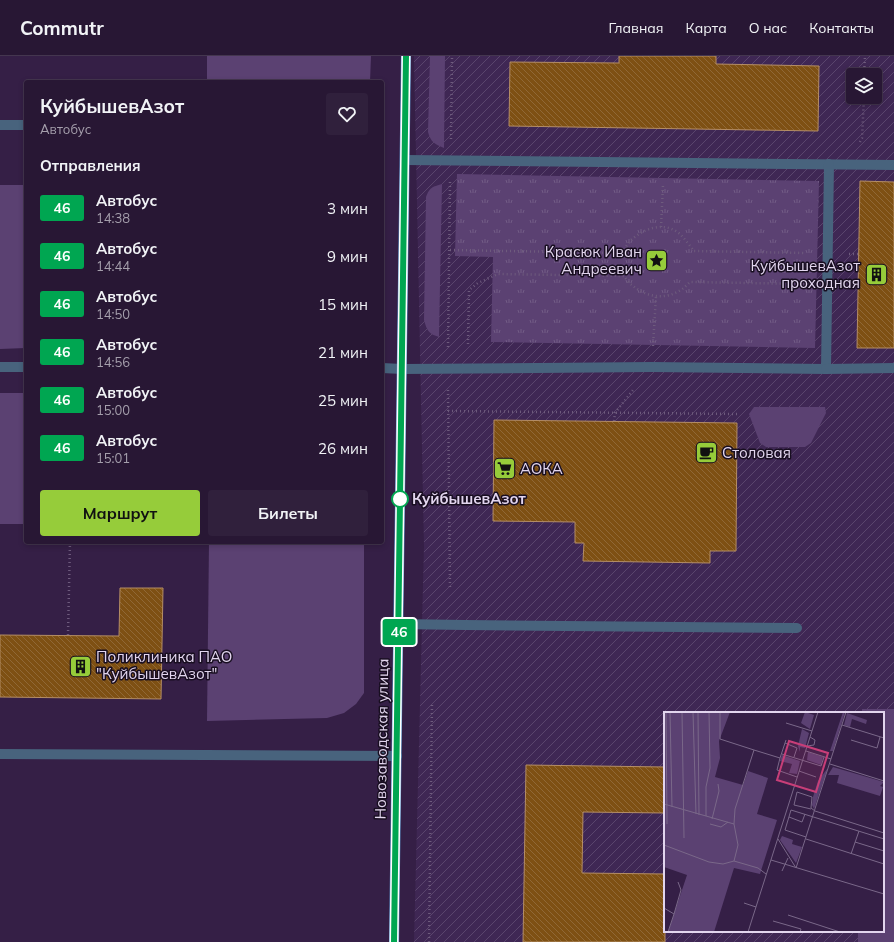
<!DOCTYPE html>
<html lang="ru">
<meta charset="utf-8">
<style>
:root{--surface:#281734;--page:#30203c;--text:#f1f3f6;--muted:#a59fac;--line:#44364f;--accent:#96cc3a}
body{margin:0;font-family:Mulish,sans-serif;background:var(--page);color:var(--text);height:100vh;display:flex;flex-direction:column;font-size:15px;white-space:nowrap}
*{box-sizing:border-box;margin:0}
p{font-size:13px;color:var(--muted)}
.icon{flex:none;width:22px;height:22px;fill:none;stroke:currentColor;stroke-width:2;stroke-linecap:round;stroke-linejoin:round}
.map{position:relative;flex:1;overflow:hidden}
.sheet{position:absolute;left:24px;top:24px;width:360px;height:464px;display:flex;flex-direction:column;background:var(--surface);border-radius:4px;box-shadow:0 2px 6px #0003,0 0 0 1px var(--line)}
.sheet>*{flex:none}
.badge{padding:0 8px;border-radius:3px;font-size:14px;line-height:26px}
.controls{position:absolute;left:846px;top:12px;display:grid;gap:8px}
.controls a{display:grid;place-items:center;width:36px;height:36px;border-radius:4px;background:var(--surface);box-shadow:0 2px 6px #0003,0 0 0 1px var(--line);font-size:20px}
.map>.badge{position:absolute;translate:-50% -50%;box-shadow:0 0 0 2px #fff}
h2{padding:0 16px;font-size:15px;line-height:36px}
.round{display:grid;place-items:center;flex:none;width:42px;height:42px;border-radius:4px;background:var(--page)}
.head{display:flex;align-items:center;justify-content:space-between;height:68px;padding:0 16px}
h1{font-size:19px;font-weight:700;line-height:30px}
.action{display:flex;gap:8px;margin-top:auto;padding:8px 16px}
.action a{flex:1;height:46px;border-radius:4px;background:var(--accent);color:#111;font-size:16px;font-weight:700;line-height:46px;text-align:center}
.action a+a{background:var(--page);color:var(--text)}
ul{padding:0;list-style:none}
li{display:flex;align-items:center;gap:12px;height:48px;padding:0 16px}
li div{flex:1}
li b{display:block;font-size:15px}
li em{font-style:normal}
li .badge{min-width:44px;font-weight:700;text-align:center}
header{display:flex;align-items:center;gap:24px;box-sizing:border-box;height:56px;padding:0 20px;background:var(--surface);border-bottom:1px solid var(--line)}
header strong{font-size:19px}
nav{display:flex;gap:22px;margin-inline-start:auto;font-size:14px}
.map>svg:first-child{display:block}
.industrial{fill:url(#industrial-furrows);fill-rule:evenodd}
.grass{fill:#5b4172}
.park{fill:url(#park-tufts)}
.building{fill:url(#building-back-hatch);stroke:#b58e65}
.lines{fill:none;stroke-linecap:round;stroke-linejoin:round}
.path{stroke:#6e5b7d;stroke-width:2.5;stroke-dasharray:1 3;stroke-linecap:butt}
.service{stroke:#48637d;stroke-width:10}
.minor{stroke:#48637d;stroke-width:10}
.primary{stroke:#609ad0;stroke-width:10}
.line-casing{stroke:#fff;stroke-width:9}
.line{stroke:#00a651;stroke-width:6}
.stop-dot{fill:#fff;stroke:#00a651;stroke-width:2}
.labels{text-anchor:middle;stroke-width:3;stroke-linejoin:round;paint-order:stroke}
.poi-label{font-size:15px;fill:#e2d5ee;stroke:#180e20;text-anchor:start}
.stop-label{font-size:15px;font-weight:bold;fill:#e2d5ee;stroke:#180e20;text-anchor:start}
.street-label{font-size:15px;fill:#e2d5ee;stroke:#180e20}
.inset-road{fill:none;stroke:#7a6889;stroke-width:1}
.view{fill:#c83e78;fill-opacity:0.15;stroke:#c83e78;stroke-width:2}
.inset-edge{fill:none;stroke:#e2d5ee;stroke-width:2}
</style>
<header>
<strong>Commutr</strong>
<nav><a>Главная</a><a>Карта</a><a>О нас</a><a>Контакты</a></nav>
</header>
<div class="map">
<svg width="894" height="886" viewBox="0 0 894 886">
<defs>
<pattern id="industrial-furrows" width="10" height="10" patternUnits="userSpaceOnUse"><rect width="10" height="10" fill="#3f2754"/><path d="M-1 1l2-2M0 10L10 0M9 11l2-2" fill="none" stroke="#5a456d"/></pattern>
<pattern id="park-tufts" width="24" height="20" patternUnits="userSpaceOnUse"><rect width="24" height="20" fill="#5b4172"/><path d="M3 7l-1-3M5 7V3M7 7l1-3M15 17l-1-3M17 17v-4M19 17l1-3" fill="none" stroke="#725c86"/></pattern>
<pattern id="building-back-hatch" width="6" height="6" patternUnits="userSpaceOnUse"><rect width="6" height="6" fill="#7e5013"/><path d="M-1 5l2 2M0 0l6 6M5-1l2 2" fill="none" stroke="#906836"/></pattern>
</defs>
<rect width="100%" height="100%" fill="#351f46"/>
<path class="industrial" d="M414,0H894V886H414L424,490ZM853,19H875V41H853ZM665,657H883V875H665Z"/>
<g class="grass">
<polygon points="207,0 371,0 370,26 207,26"/>
<path d="M430,0H445L444,92C434,88 431,86 428,76Z"/>
<path d="M442,128L439,281C429,278 427,275 424,264L426,141C430,131 432,131 442,128Z"/>
<polygon points="0,129 26,129 26,292 0,293"/>
<rect x="0" y="337" width="26" height="131"/>
<polygon points="754,351 825,351 826,357 811,387 805,391 766,391 760,387 749,358"/>
<polygon points="209,486 364,486 364,637 356,648 344,657 327,662 207,665"/>
<polygon points="862,653 894,653 894,886 858,886 858,875 883,875 883,657 862,657"/>
</g>
<polygon class="park" points="457,118 819,125 815,292 491,286 493,201 455,200"/>
<g class="building">
<polygon points="619,0 716,0 716,8 819,10 818,75 509,70 510,6 619,7"/>
<polygon points="860,125 894,126 894,292 857,292"/>
<polygon points="494,364 737,367 736,495 710,495 710,507 583,505 584,487 575,487 575,466 493,465"/>
<polygon points="120,532 163,532 161,643 0,641 0,579 119,580"/>
<polygon points="526,709 665,711 665,757 583,756 582,817 665,818 665,886 523,886"/>
</g>
<g class="lines">
<g class="path">
<polyline points="864,19 865,0"/>
<polyline points="451,83 452,0"/>
<polyline points="860,86 862,82 864,41"/>
<polyline points="661,171 663,129"/>
<path d="M450,194L622,197C625,193 627,188 631,184C645,172 664,165 680,178C685,183 690,190 694,195L806,197"/>
<polyline points="849,198 858,198"/>
<polyline points="850,208 858,208"/>
<polyline points="848,229 858,229"/>
<path d="M468,288L469,234L478,227L498,218L624,220C626,223 629,227 632,229C644,240 663,244 677,236C682,234 686,230 690,226L806,228"/>
<polyline points="653,290 656,240"/>
<polyline points="448,291 450,126"/>
<polyline points="448,334 450,533"/>
<polyline points="448,355 740,358"/>
<polyline points="614,365 615,357 633,334"/>
<polyline points="68,579 70,486"/>
<polyline points="429,886 432,646"/>
</g>
<g class="service">
<polyline points="0,69 26,69"/>
<polyline points="405,104 894,109"/>
<polyline points="402,313 652,311 826,313 829,108"/>
<polyline points="826,313 894,312"/>
<polyline points="399,568 465,569 797,572"/>
<polyline points="0,698 397,700"/>
</g>
<g class="minor">
<polyline points="0,311 26,311"/>
<polyline points="382,312 402,313"/>
</g>
<polyline class="primary" points="394,886 406,0"/>
</g>
<g class="lines">
<defs>
<polyline id="line" points="394,886 406,0"/>
</defs>
<use href="#line" class="line-casing"/>
<use href="#line" class="line"/>
</g>
<defs>
<symbol id="sight-square" viewBox="-11 -11 22 22"><rect x="-9" y="-9" width="18" height="18" rx="4" fill="#96cc3a" stroke="#180e20"/><path d="M0-6L1.8-2.2L6-1.7L2.9 1.2L3.7 5.4L0 3.3L-3.7 5.4L-2.9 1.2L-6-1.7L-1.8-2.2Z" fill="#111"/></symbol>
<symbol id="building-square" viewBox="-11 -11 22 22"><rect x="-9" y="-9" width="18" height="18" rx="4" fill="#96cc3a" stroke="#180e20"/><path d="M-4-6H4V6H1V3H-1V6H-4ZM-2.5-4.3h1.7v1.8h-1.7ZM.8-4.3h1.7v1.8H.8ZM-2.5-1h1.7V.8h-1.7ZM.8-1h1.7V.8H.8Z" fill="#111"/></symbol>
<symbol id="cafe-square" viewBox="-11 -11 22 22"><rect x="-9" y="-9" width="18" height="18" rx="4" fill="#96cc3a" stroke="#180e20"/><path d="M-5.5-4.5H6V0H3Q3 3.5 0 3.5H-2.5Q-5.5 3.5-5.5 0ZM3-3.2v2h1.7v-2ZM-6 4.5H4V6H-6Z" fill="#111"/></symbol>
<symbol id="supermarket-square" viewBox="-11 -11 22 22"><rect x="-9" y="-9" width="18" height="18" rx="4" fill="#96cc3a" stroke="#180e20"/><path d="M-6-5.5h2.5l.6 2H6L4.5 2H-2.5L-4.4-4H-6ZM-1.5 3.2a1.3 1.3 0 1 0 .1 0ZM3 3.2a1.3 1.3 0 1 0 .1 0Z" fill="#111"/></symbol>
</defs>
<g fill-rule="evenodd">
<use href="#sight-square" x="644" y="192" width="25" height="25"/>
<use href="#building-square" x="864" y="206" width="25" height="25"/>
<use href="#cafe-square" x="694" y="384" width="25" height="25"/>
<use href="#supermarket-square" x="492" y="400" width="25" height="25"/>
<use href="#building-square" x="68" y="598" width="25" height="25"/>
</g>
<circle class="stop-dot" cx="400" cy="443" r="8"/>
<g class="labels">
<g class="poi-label">
<text x="642" y="201" text-anchor="end">Красюк Иван<tspan x="642" dy="17">Андреевич</tspan></text>
<text x="860" y="215" text-anchor="end">КуйбышевАзот<tspan x="860" dy="17">проходная</tspan></text>
<text x="722" y="402">Столовая</text>
<text x="520" y="418">АОКА</text>
<text x="96" y="606">Поликлиника ПАО<tspan x="96" dy="17">"КуйбышевАзот"</tspan></text>
</g>
<g class="stop-label">
<text x="412" y="448">КуйбышевАзот</text>
</g>
<g class="street-label">
<text transform="translate(382 683) rotate(-89)" y="5">Новозаводская улица</text>
</g>
</g>
<g transform="translate(664 656)">
<rect width="220" height="220" fill="#351f46"/>
<path d="M141,0L150,3L146,17L137,11ZM179,0H181L169,39H166ZM183,1L203,8L202,12L188,7L186,15L180,13ZM138,17L145,21L141,36L136,35V40L134,34ZM118,43L136,49L133,62L125,61L128,52L116,49ZM169,55L220,70L216,74L219,75L216,84L173,71L175,63H164ZM163,57V58L150,97L148,93L149,85L154,69ZM118,124L129,128L128,132L138,135L132,151L116,128Z" fill="#5b4172"/>
<path d="M144,40L159,45L157,53L143,48Z" fill="#5b4172"/>
<path d="M0,0H66L55,29L56,46L51,65L79,73L84,59L104,66L93,102L113,108L96,162L70,156L50,220H4L23,163L0,155Z" fill="#5b4172"/>
<path class="inset-road" d="M2,0L3,112M6,0L8,95M18,0L20,126M29,0L32,102M34,0L35,103M56,0V27L90,38L71,97L70,112M122,11L148,19M178,13L220,26M187,28L213,36L216,25M121,31L133,36L130,45M143,34L150,33L151,28L146,25M90,38L116,46L122,28M142,39L167,47M118,42L157,54L160,45M116,46L113,58L133,65M166,52L220,69M135,59L152,65M0,92L70,112L74,133L70,149L94,156L102,162M147,97L130,93L133,80L148,85L147,96L151,99M151,99L220,121M42,104V75L46,56L45,0M125,105L138,110L141,102M48,107L55,79L54,72M46,112L57,115L64,110M142,125L121,118L127,98L220,127M114,127L132,156M142,127L220,152M191,130L220,139M0,133L45,150L59,152L70,149M187,142L195,119M107,148L220,182M132,156L182,0M118,159L124,146M80,191L92,195M0,196L10,202L4,220M10,202L17,178L14,170M124,203L176,220M109,209L137,217L136,220M84,220L154,0"/>
<path class="view" d="M125,29L164,41L152,80L113,68Z"/>
<rect width="220" height="220" class="inset-edge"/>
</g>
</svg>
<div class="controls">
<a><svg class="icon" aria-label="layers" viewBox="0 0 24 24"><path d="M12 4l9 5-9 5-9-5zM3 14l9 5 9-5"/></svg></a>
</div>
<b class="badge" style="left:399px;top:576px;background:#00a651;color:#fff">46</b>
<section class="sheet">
<div class="head"><div><h1>КуйбышевАзот</h1><p>Автобус</p></div><a class="round"><svg class="icon" aria-label="heart" viewBox="0 0 24 24"><path d="M12 20l-8-8c-3-5 5-10 8-4 3-6 11-1 8 4z"/></svg></a></div>
<h2>Отправления</h2>
<ul>
<li><span class="badge" style="background:#00a651;color:#fff">46</span><div><b>Автобус</b><p>14:38</p></div><em>3 мин</em></li>
<li><span class="badge" style="background:#00a651;color:#fff">46</span><div><b>Автобус</b><p>14:44</p></div><em>9 мин</em></li>
<li><span class="badge" style="background:#00a651;color:#fff">46</span><div><b>Автобус</b><p>14:50</p></div><em>15 мин</em></li>
<li><span class="badge" style="background:#00a651;color:#fff">46</span><div><b>Автобус</b><p>14:56</p></div><em>21 мин</em></li>
<li><span class="badge" style="background:#00a651;color:#fff">46</span><div><b>Автобус</b><p>15:00</p></div><em>25 мин</em></li>
<li><span class="badge" style="background:#00a651;color:#fff">46</span><div><b>Автобус</b><p>15:01</p></div><em>26 мин</em></li>
</ul>
<div class="action"><a>Маршрут</a><a>Билеты</a></div>
</section>
</div>
